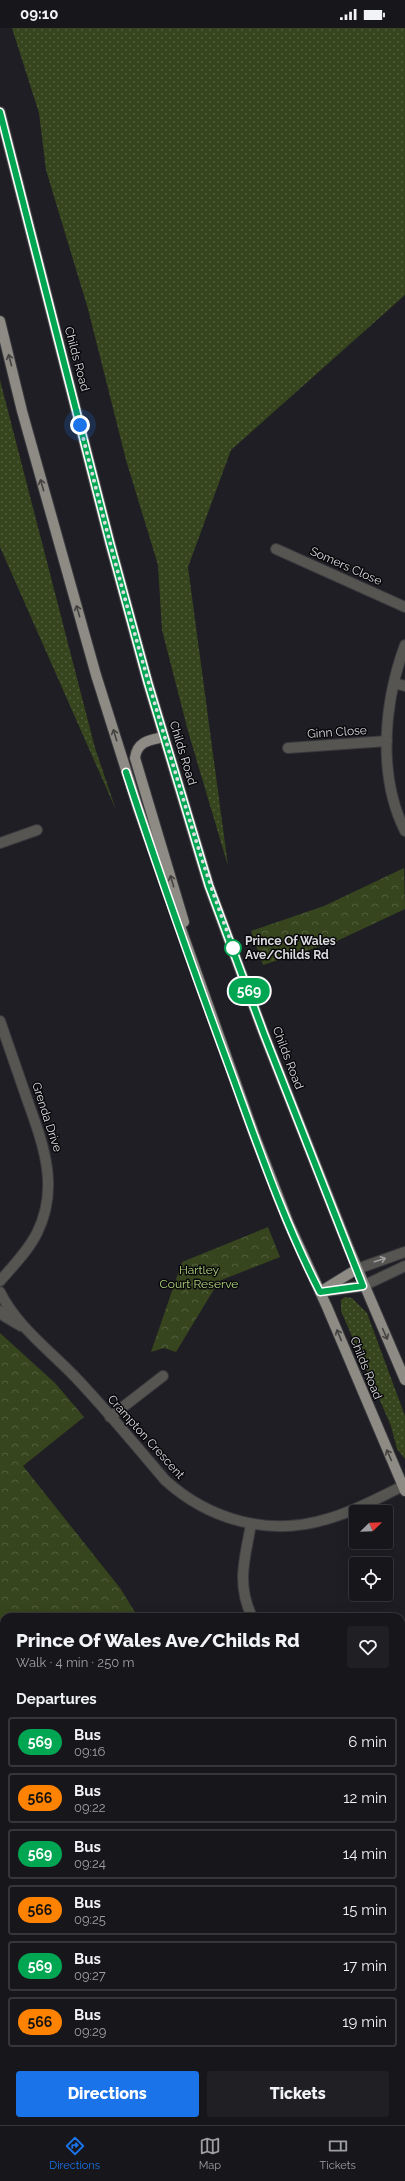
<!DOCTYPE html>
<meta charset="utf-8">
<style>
:root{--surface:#17161b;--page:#201f24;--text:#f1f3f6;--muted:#9e9fa3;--line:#36353a;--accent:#1a73e8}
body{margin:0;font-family:Raleway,sans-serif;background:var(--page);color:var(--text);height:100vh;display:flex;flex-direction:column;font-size:15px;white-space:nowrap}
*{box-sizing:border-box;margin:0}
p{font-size:13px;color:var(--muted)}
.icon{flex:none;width:22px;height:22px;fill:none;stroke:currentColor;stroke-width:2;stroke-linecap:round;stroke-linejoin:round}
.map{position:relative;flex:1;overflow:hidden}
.details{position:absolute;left:0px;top:1585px;width:405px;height:512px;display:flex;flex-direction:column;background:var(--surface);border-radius:12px 12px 0 0;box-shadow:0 4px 16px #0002,0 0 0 1px var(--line)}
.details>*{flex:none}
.badge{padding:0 8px;border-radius:13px;font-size:14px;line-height:26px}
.needle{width:26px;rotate:67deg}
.buttons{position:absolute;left:349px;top:1477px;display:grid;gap:8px}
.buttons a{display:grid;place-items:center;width:44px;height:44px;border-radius:4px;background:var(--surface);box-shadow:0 4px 16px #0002,0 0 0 1px var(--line);font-size:20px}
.you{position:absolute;width:20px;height:20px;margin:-10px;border:3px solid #fff;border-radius:50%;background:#1a73e8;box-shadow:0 0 0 6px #1a73e833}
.map>.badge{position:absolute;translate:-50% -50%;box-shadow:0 0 0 2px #fff}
h2{padding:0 16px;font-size:15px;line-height:36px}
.round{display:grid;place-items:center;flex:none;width:42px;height:42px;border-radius:4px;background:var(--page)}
.summary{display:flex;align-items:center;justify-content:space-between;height:68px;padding:0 16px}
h1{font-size:19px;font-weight:800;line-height:30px}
.button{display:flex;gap:8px;margin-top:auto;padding:8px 16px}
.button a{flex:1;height:46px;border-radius:4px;background:var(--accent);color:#fff;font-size:16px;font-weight:800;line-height:46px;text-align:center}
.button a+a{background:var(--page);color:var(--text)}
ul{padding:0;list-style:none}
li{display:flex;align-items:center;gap:12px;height:50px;margin:0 8px 6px;padding:0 8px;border:2px solid var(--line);border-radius:4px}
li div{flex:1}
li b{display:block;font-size:15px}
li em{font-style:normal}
li .badge{min-width:44px;font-weight:700;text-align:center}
.status{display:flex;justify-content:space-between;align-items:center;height:28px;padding:0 20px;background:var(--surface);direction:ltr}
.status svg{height:11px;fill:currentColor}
.tab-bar{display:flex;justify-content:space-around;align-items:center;height:56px;border-top:1px solid var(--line);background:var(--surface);font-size:11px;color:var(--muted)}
.tab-bar a{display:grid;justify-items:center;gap:2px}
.tab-bar .on{color:var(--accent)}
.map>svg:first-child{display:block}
.grass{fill:url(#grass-dots)}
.forest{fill:url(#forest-crowns)}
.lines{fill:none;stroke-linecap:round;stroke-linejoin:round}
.minor-casing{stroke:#39393e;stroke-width:12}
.tertiary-casing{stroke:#39393e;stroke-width:12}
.primary-casing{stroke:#39393e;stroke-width:12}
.minor{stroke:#565551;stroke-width:10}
.tertiary{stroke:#565551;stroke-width:10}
.primary{stroke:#8d8b84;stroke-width:10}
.oneway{stroke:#444341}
.oneway2{stroke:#a09fa0}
.line-casing{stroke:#fff;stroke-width:9}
.line{stroke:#00a651;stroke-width:6}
.walk{stroke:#dcdce0;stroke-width:4;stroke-dasharray:0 7.2}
.stop-dot{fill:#fff;stroke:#00a651;stroke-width:2}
.labels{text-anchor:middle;stroke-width:3;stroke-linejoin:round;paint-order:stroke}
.street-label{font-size:12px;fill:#dcdce0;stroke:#09080b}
.stop-label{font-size:12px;font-weight:bold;fill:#dcdce0;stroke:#09080b;text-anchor:start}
.park-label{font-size:12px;fill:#b2d67f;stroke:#09080b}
</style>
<div class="status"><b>09:10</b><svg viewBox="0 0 49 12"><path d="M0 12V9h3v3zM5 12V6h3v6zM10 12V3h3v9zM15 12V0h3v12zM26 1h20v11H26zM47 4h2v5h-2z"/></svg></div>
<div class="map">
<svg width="405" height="2097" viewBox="0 0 405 2097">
<defs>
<pattern id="grass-dots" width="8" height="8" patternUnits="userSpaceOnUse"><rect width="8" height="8" fill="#36451d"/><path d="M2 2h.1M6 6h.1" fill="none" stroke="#525f3e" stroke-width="1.8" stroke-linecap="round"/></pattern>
<pattern id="forest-crowns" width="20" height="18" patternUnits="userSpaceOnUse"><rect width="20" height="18" fill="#36451d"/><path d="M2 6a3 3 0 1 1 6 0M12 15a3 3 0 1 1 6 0" fill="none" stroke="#525f3e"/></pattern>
</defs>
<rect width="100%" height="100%" fill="#1f1e24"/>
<g class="grass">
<polygon points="12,0 405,0 405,267 231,422 188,539 228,838 188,703 162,602 158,537 126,432 88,281 46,142 39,85"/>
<polygon points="0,352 95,720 116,782 0,519"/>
<polygon points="345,1269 352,1270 367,1285 405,1388 405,1431 397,1421 391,1398 341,1283 341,1272"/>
</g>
<g class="forest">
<polygon points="404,840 405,881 339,912 263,937 251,903 324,878"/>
<polygon points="268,1199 280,1229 219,1253 176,1324 164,1320 151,1324 182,1234"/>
<polygon points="0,1305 55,1355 84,1389 23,1438 120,1560 138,1589 4,1589 4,1754 0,1752"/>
<polygon points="401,1807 405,1809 405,1928 401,1926"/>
</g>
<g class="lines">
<defs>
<g id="minor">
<polyline points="276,521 405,579"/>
<path d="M405,617C384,674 377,747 405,803"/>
<polyline points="394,655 405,658"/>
<polyline points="288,720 387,713"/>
<polyline points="0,815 37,802"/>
<path d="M0,993C9,1019 18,1045 27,1071C43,1116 60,1159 37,1205C28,1223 13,1238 0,1253"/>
<path d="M0,1264C17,1299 53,1325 79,1353C109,1385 137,1419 165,1452C209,1492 269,1509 327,1491C353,1484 378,1470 403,1458"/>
<polyline points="0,1283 4,1288 21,1298"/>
<polyline points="110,1389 163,1348"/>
<path d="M251,1496C245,1531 236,1555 252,1589"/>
<polyline points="0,1875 4,1873"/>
<polyline points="401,2053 405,2053"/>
<polyline points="55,2097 58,2093"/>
<polyline points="328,2097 332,2093"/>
</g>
<g id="tertiary">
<polyline points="357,1241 405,1224"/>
<polyline points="363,1258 405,1238"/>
</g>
<g id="primary">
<polyline points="0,84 110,515 148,655 209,858 264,1006 349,1221 405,1352"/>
<polyline points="0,293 22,383 96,647 138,780 254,1106 289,1196 327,1279 405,1463"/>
<path d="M164,709C150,712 137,713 135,730L184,894"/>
<polyline points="323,1262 357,1241"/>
<polyline points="320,1264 363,1258"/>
</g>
</defs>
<use href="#minor" class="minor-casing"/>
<use href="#tertiary" class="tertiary-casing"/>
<use href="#primary" class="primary-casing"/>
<use href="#minor" class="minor"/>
<use href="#tertiary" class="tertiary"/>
<use href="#primary" class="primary"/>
</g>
<defs><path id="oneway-shaft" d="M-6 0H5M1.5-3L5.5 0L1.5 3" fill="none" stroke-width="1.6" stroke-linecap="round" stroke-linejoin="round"/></defs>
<g class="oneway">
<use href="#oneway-shaft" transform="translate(10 332) rotate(-105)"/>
<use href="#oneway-shaft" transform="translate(42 457) rotate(-106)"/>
<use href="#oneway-shaft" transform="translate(78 583) rotate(-106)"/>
<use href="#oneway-shaft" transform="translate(115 707) rotate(-107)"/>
<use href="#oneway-shaft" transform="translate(172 853) rotate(-106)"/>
<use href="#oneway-shaft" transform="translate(385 1306) rotate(66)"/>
<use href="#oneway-shaft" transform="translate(339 1307) rotate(-112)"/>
<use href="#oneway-shaft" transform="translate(389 1427) rotate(-114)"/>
</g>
<use class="oneway2" href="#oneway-shaft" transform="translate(380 1232) rotate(-18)"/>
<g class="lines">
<defs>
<path id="line" d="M0,84L110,515L148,655L209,858L264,1006L363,1258L320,1264C284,1194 258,1118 231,1044C194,944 159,845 126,744"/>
</defs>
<use href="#line" class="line-casing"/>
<use href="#line" class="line"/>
<path class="walk" d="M80,397C107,506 136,615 169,723C189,791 209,858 235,924L233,920"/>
</g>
<circle class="stop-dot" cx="233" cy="920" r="8"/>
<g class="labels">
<g class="street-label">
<text transform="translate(77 331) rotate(75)" y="4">Childs Road</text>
<text transform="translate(346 538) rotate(24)" y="4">Somers Close</text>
<text transform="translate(337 704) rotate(-4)" y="4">Ginn Close</text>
<text transform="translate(183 725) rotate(73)" y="4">Childs Road</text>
<text transform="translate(288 1030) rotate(69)" y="4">Childs Road</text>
<text transform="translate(47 1089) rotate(72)" y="4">Grenda Drive</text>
<text transform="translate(366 1340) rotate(68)" y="4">Childs Road</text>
<text transform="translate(146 1409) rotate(48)" y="4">Crampton Crescent</text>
</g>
<g class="stop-label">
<text x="245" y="917">Prince Of Wales<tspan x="245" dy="14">Ave/Childs Rd</tspan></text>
</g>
<g class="park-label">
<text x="199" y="1246">Hartley<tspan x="199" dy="14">Court Reserve</tspan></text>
</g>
</g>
</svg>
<div class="buttons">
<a><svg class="needle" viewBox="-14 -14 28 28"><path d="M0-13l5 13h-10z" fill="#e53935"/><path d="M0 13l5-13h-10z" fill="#9e9fa3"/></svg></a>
<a><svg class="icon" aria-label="locate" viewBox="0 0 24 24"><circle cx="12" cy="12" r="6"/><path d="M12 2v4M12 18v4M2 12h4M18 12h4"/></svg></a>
</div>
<div class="you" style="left:80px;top:397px"></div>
<b class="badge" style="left:249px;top:963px;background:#00a651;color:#fff">569</b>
<section class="details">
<div class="summary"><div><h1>Prince Of Wales Ave/Childs Rd</h1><p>Walk · 4 min · 250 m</p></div><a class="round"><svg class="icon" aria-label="heart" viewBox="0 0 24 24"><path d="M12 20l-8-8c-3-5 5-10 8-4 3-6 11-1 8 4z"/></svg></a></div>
<h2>Departures</h2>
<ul>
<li><span class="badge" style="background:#00a651;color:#fff">569</span><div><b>Bus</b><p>09:16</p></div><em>6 min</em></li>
<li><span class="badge" style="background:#ff8200;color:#111">566</span><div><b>Bus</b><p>09:22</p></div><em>12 min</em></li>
<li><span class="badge" style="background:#00a651;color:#fff">569</span><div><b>Bus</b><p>09:24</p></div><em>14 min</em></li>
<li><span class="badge" style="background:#ff8200;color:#111">566</span><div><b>Bus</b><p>09:25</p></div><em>15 min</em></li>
<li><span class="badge" style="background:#00a651;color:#fff">569</span><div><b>Bus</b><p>09:27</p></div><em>17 min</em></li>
<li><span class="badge" style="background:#ff8200;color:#111">566</span><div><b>Bus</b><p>09:29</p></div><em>19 min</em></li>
</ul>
<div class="button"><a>Directions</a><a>Tickets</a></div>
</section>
</div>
<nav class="tab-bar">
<a class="on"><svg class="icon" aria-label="directions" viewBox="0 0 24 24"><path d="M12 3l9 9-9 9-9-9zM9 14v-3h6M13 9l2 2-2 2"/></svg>Directions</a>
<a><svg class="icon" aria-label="map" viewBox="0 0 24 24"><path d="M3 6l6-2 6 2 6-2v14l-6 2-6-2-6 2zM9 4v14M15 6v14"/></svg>Map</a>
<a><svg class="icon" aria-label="tickets" viewBox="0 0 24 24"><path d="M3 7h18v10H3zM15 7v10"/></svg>Tickets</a>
</nav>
